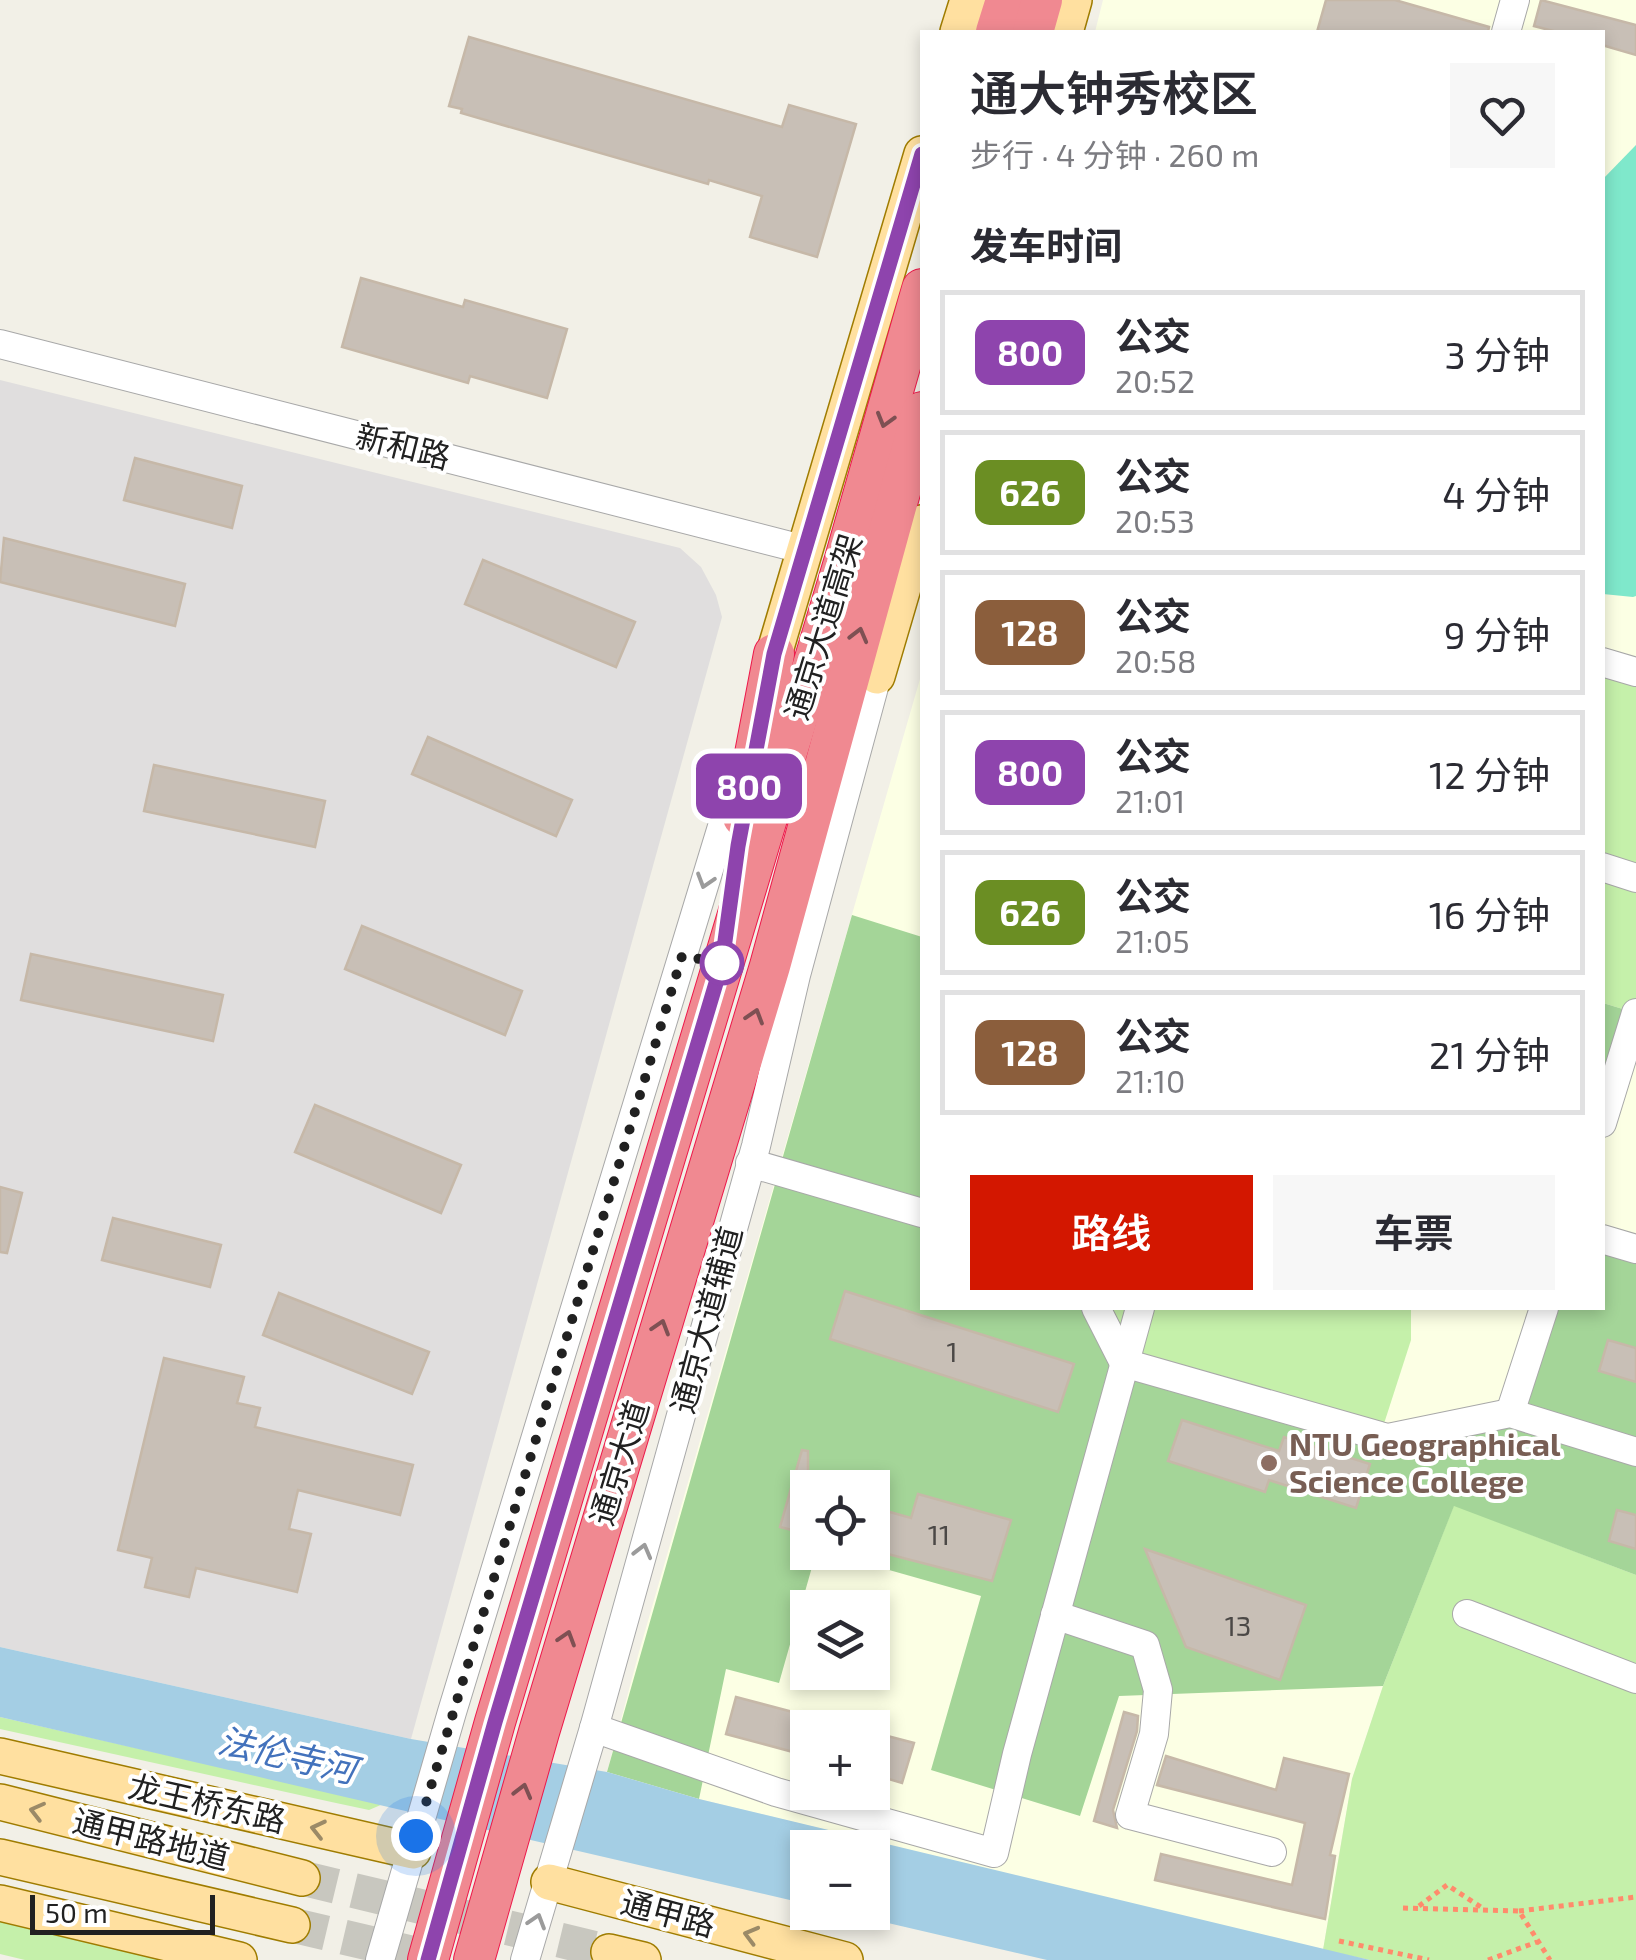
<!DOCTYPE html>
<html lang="zh">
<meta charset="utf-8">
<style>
:root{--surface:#fff;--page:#f7f7f7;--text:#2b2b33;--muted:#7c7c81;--line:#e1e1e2;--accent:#d31700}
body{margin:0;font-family:"Exo 2","Noto Sans SC",sans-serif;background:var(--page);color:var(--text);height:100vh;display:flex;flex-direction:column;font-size:38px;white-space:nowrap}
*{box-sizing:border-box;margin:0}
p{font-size:32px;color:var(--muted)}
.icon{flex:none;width:55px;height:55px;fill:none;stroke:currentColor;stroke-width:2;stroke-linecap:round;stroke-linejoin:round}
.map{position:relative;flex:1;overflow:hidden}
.sheet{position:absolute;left:920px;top:30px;width:685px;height:1280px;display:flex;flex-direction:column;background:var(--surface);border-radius:0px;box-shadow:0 5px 15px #0003}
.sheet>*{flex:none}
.badge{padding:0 20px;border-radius:15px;font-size:35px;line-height:65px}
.fabs{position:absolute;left:790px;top:1470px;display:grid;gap:20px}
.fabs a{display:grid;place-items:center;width:100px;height:100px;border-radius:0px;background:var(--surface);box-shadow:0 5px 15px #0003;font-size:50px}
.scale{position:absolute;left:30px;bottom:25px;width:185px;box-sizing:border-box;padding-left:10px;border:5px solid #212121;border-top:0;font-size:28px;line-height:35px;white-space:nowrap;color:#212121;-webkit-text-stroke:8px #fff;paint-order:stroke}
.you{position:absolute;width:50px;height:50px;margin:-25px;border:8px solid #fff;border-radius:50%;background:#1a73e8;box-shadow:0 0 0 15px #1a73e833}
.map>.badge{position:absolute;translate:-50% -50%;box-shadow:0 0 0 5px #fff}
h2{padding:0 50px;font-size:38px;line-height:90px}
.round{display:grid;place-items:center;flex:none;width:105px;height:105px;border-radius:0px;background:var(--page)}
.head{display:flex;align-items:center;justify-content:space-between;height:170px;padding:0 50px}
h1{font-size:48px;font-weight:600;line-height:75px}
.primary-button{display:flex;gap:20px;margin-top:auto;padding:20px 50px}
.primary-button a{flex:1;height:115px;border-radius:0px;background:var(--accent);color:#fff;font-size:40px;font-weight:600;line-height:115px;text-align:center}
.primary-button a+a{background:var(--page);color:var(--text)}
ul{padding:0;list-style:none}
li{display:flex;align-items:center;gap:30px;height:125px;margin:0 20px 15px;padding:0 30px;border:5px solid var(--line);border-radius:0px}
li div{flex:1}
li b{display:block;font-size:38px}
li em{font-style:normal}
li .badge{min-width:110px;font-weight:700;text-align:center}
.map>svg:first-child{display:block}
.residential{fill:#e0dede}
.education{fill:#fcffe4;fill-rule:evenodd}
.grass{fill:#c5f0aa}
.forest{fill:#a4d598}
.pitch{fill:#7fe8cb}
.water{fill:#a4cee4}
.building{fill:#c8bfb6;stroke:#c6b8a8;stroke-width:2.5}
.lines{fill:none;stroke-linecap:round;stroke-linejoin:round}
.major-tunnel{stroke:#c8c7bf;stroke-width:35;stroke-dasharray:35 18;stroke-linecap:butt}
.minor-casing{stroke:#a8a8a8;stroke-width:30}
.major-casing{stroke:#9f7c00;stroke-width:38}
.highway-casing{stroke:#ed184a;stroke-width:42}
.path{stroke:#ff8b6c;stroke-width:5;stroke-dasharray:5 5;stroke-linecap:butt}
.minor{stroke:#fff;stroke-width:28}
.major{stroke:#ffe0a0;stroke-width:35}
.highway{stroke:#f08991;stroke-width:40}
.oneway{stroke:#7e5053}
.oneway2{stroke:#9b9b9b}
.oneway3{stroke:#9b8a67}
.line-casing{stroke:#fff;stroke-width:22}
.line{stroke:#8e44ad;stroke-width:15}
.walk{stroke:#212121;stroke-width:10;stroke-dasharray:0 18}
.stop-dot{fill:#fff;stroke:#8e44ad;stroke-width:5}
.education-dot{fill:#8d6e63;stroke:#fff;stroke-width:4}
.labels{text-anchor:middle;stroke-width:8;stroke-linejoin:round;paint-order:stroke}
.number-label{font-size:28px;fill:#4b4846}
.street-label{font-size:32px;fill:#212121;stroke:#fff}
.education-label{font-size:32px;font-weight:bold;fill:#785e54;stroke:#fff;text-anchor:start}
.water-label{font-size:35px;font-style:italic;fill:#4372bc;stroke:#fff}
</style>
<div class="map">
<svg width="1636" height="1960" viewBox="0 0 1636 1960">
<rect width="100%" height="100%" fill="#f2f0e7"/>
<polygon class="residential" points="0,380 680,548 701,567 716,595 722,617 411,1739 0,1647"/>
<path class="education" d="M1103,0H1636V1575L1455,1506L1383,1686L1352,1779L1323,1950L699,1799L607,1772L639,1652L922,672V1308H1602V32H1095ZM808,1488H872V1552H808ZM808,1608H872V1672H808ZM808,1728H872V1792H808Z"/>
<g class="grass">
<polygon points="1602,662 1636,672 1636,1013 1603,1003"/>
<polygon points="1096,1308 1411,1308 1411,1340 1380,1436 1124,1363"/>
<polygon points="1454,1505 1636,1575 1636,1960 1370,1960 1323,1950 1352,1779 1383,1686"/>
<polygon points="0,1717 383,1804 369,1810 336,1803 0,1729"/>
<polygon points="0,1918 180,1960 25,1960 0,1954"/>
</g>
<g class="forest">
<polygon points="852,915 922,937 922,1308 1096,1308 1124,1363 1388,1438 1510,1413 1544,1308 1602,1308 1603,1239 1636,1249 1636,1575 1454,1506 1383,1686 1119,1696 1080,1816 931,1770 981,1596 829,1553 872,1552 872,1488 808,1488 808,1552 816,1553 779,1683 726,1669 699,1799 607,1772"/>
<polygon points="1603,1003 1636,1013 1603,1123"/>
</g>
<polygon class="pitch" points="1636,145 1636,596 1633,597 1603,594 1602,180"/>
<polygon class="water" points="0,1647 411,1739 607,1772 699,1799 1370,1960 1047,1960 845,1913 872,1912 872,1848 808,1848 807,1904 0,1717"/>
<g class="building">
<polygon points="1326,0 1395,0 1489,27 1488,32 1317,32"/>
<polygon points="1541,0 1636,25 1636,55 1602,45 1602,32 1557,32 1534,26"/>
<polygon points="469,37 782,127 789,105 856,124 817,257 750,237 762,196 709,180 708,184 461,113 462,109 449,106"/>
<polygon points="361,278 463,307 465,300 567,329 547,398 470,376 468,383 342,347"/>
<polygon points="135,458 242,486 232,528 124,500"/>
<polygon points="4,538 185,584 175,626 0,582"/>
<polygon points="483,560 635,622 616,667 465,604"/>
<polygon points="428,737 572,800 556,836 412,774"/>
<polygon points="154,765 325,801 315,847 144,811"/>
<polygon points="362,926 522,991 505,1035 345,969"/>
<polygon points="31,954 223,995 213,1041 21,1000"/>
<polygon points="315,1105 461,1165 441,1213 295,1152"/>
<polygon points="0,1187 22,1193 7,1253 0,1252"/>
<polygon points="113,1218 221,1245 210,1287 102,1260"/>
<polygon points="845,1291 1074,1364 1058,1412 830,1339"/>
<polygon points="279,1293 429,1352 412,1394 263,1335"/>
<polygon points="1608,1340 1636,1348 1636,1382 1599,1371"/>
<polygon points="164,1358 244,1377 237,1403 260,1408 255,1427 413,1465 400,1515 298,1490 289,1529 311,1534 297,1592 196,1568 189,1597 145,1587 152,1558 118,1550"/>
<polygon points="1182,1420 1279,1451 1284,1437 1370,1464 1356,1508 1269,1480 1265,1492 1168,1461"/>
<polygon points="802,1450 808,1451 808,1534 780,1527"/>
<polygon points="918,1494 1011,1520 992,1581 872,1550 872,1507 911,1518"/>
<polygon points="1617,1510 1636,1515 1636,1549 1609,1541"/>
<polygon points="1145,1549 1306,1605 1280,1680 1186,1647"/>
<polygon points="736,1697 808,1716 808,1756 726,1734"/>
<polygon points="1124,1712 1138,1716 1137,1731 1113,1810 1117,1828 1094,1821"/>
<polygon points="872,1732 914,1743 902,1783 872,1774"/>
<polygon points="1166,1756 1276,1790 1284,1758 1349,1774 1330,1855 1335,1856 1325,1919 1155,1880 1161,1854 1292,1885 1305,1823 1157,1785"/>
</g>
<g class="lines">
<g class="major-tunnel">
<polyline points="302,1878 609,1952"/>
<polyline points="292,1925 441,1960"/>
</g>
<defs>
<g id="minor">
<polyline points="1506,32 1515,0"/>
<polyline points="0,344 806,550"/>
<polyline points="1602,662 1636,672"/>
<polyline points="1602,867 1636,878"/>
<polyline points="1602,1123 1636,1013"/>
<polyline points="750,1163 922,1213"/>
<polyline points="1602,1239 1636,1249"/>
<polyline points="1096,1308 1124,1363 1380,1436 1388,1438 1510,1413 1636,1452"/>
<polyline points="1510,1413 1544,1308"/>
<polyline points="1467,1614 1636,1679"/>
<polyline points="1055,1615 1145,1645 1158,1690 1154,1734 1130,1815 1272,1852"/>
<polyline points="594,1728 776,1792 994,1853 1017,1754 1140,1308"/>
<polyline points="380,1960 452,1712 735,784"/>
<polyline points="525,1960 594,1728 756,1146 796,975 877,676"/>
</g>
<g id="major">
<polyline points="958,32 968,0"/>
<polyline points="1065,32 1074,0"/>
<polyline points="774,654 922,154"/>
<polyline points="877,676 922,523"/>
<polyline points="0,1756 413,1851"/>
<polyline points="0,1802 302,1878"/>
<polyline points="0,1857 292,1925"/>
<polyline points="549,1882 845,1960"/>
<polyline points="0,1903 239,1960"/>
<polyline points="609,1952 643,1960"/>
</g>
<g id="highway">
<polyline points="996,32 1006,0"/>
<polyline points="1033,32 1042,0"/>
<polyline points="743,817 774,654"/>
<polyline points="428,1960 495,1722 845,559 922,289"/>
<polyline points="474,1960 539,1732 770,966 922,412"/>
</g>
</defs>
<use href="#minor" class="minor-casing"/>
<use href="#major" class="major-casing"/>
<use href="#highway" class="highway-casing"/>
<g class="path">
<polyline points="1419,1906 1447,1885 1484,1909"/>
<polyline points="1403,1908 1519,1911 1550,1960"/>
<polyline points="1519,1911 1636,1897"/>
<polyline points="1339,1941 1429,1960"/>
<polyline points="1488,1960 1537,1942"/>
</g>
<use href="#minor" class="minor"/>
<use href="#major" class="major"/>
<use href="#highway" class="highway"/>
</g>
<defs><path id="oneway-chevron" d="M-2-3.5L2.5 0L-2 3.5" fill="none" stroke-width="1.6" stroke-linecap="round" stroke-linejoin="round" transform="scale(2.5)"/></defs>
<g class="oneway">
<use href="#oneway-chevron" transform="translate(885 420) rotate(106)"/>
<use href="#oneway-chevron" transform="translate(859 635) rotate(-75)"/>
<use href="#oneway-chevron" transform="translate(755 1016) rotate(-73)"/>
<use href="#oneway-chevron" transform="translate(661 1327) rotate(-73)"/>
<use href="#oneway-chevron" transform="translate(567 1638) rotate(-73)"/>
<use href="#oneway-chevron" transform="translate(523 1791) rotate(-75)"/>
</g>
<g class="oneway2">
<use href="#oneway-chevron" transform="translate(705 881) rotate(107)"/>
<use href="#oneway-chevron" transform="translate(643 1551) rotate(-75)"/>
<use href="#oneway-chevron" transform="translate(537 1921) rotate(-73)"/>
</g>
<g class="oneway3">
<use href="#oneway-chevron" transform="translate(37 1811) rotate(-166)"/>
<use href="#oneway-chevron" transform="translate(318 1829) rotate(-167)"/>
<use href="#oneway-chevron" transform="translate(751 1935) rotate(-165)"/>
</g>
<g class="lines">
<defs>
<polyline id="line" points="428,1960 495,1722 722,963 738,846 774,654 922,154"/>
</defs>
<use href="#line" class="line-casing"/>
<use href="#line" class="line"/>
<polyline class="walk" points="416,1836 682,956 722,963"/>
</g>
<circle class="stop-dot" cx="722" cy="963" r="20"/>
<circle class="education-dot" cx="1269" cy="1463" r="10"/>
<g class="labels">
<g class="number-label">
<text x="952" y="1362">1</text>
<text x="939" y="1545">11</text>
<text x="1238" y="1636">13</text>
</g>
<g class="street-label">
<text transform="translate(403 447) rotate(14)" y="11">新和路</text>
<text transform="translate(824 627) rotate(-73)" y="11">通京大道高架</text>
<text transform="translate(707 1320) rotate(-75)" y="11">通京大道辅道</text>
<text transform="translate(620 1463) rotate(-73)" y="11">通京大道</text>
<text transform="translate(207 1804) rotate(13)" y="11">龙王桥东路</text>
<text transform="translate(151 1840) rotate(14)" y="11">通甲路地道</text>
<text transform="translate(668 1914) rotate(15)" y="11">通甲路</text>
</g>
<g class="education-label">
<text x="1289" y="1456">NTU Geographical<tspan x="1289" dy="37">Science College</tspan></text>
</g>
<g class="water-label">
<text transform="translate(287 1756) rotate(13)" y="12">法伦寺河</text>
</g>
</g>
</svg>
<div class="fabs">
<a><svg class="icon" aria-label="locate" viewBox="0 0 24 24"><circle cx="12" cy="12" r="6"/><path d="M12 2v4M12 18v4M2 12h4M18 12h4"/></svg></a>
<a><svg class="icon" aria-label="layers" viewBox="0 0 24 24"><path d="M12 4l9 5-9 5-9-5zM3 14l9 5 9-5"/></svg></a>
<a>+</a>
<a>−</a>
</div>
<div class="scale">50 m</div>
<div class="you" style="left:416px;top:1836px"></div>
<b class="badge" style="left:749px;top:786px;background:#8e44ad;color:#fff">800</b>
<section class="sheet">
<div class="head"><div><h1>通大钟秀校区</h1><p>步行 · 4 分钟 · 260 m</p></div><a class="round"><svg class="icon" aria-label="heart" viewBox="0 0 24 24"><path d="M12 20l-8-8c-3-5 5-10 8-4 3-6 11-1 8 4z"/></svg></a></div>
<h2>发车时间</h2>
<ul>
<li><span class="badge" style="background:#8e44ad;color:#fff">800</span><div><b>公交</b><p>20:52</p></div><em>3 分钟</em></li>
<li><span class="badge" style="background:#6b8e23;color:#fff">626</span><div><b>公交</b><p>20:53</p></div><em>4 分钟</em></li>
<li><span class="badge" style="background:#8b5e3c;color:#fff">128</span><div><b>公交</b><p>20:58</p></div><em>9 分钟</em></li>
<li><span class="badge" style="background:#8e44ad;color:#fff">800</span><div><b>公交</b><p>21:01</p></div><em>12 分钟</em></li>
<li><span class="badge" style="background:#6b8e23;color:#fff">626</span><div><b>公交</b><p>21:05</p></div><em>16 分钟</em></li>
<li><span class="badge" style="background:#8b5e3c;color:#fff">128</span><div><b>公交</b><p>21:10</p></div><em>21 分钟</em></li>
</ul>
<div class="primary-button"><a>路线</a><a>车票</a></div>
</section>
</div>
